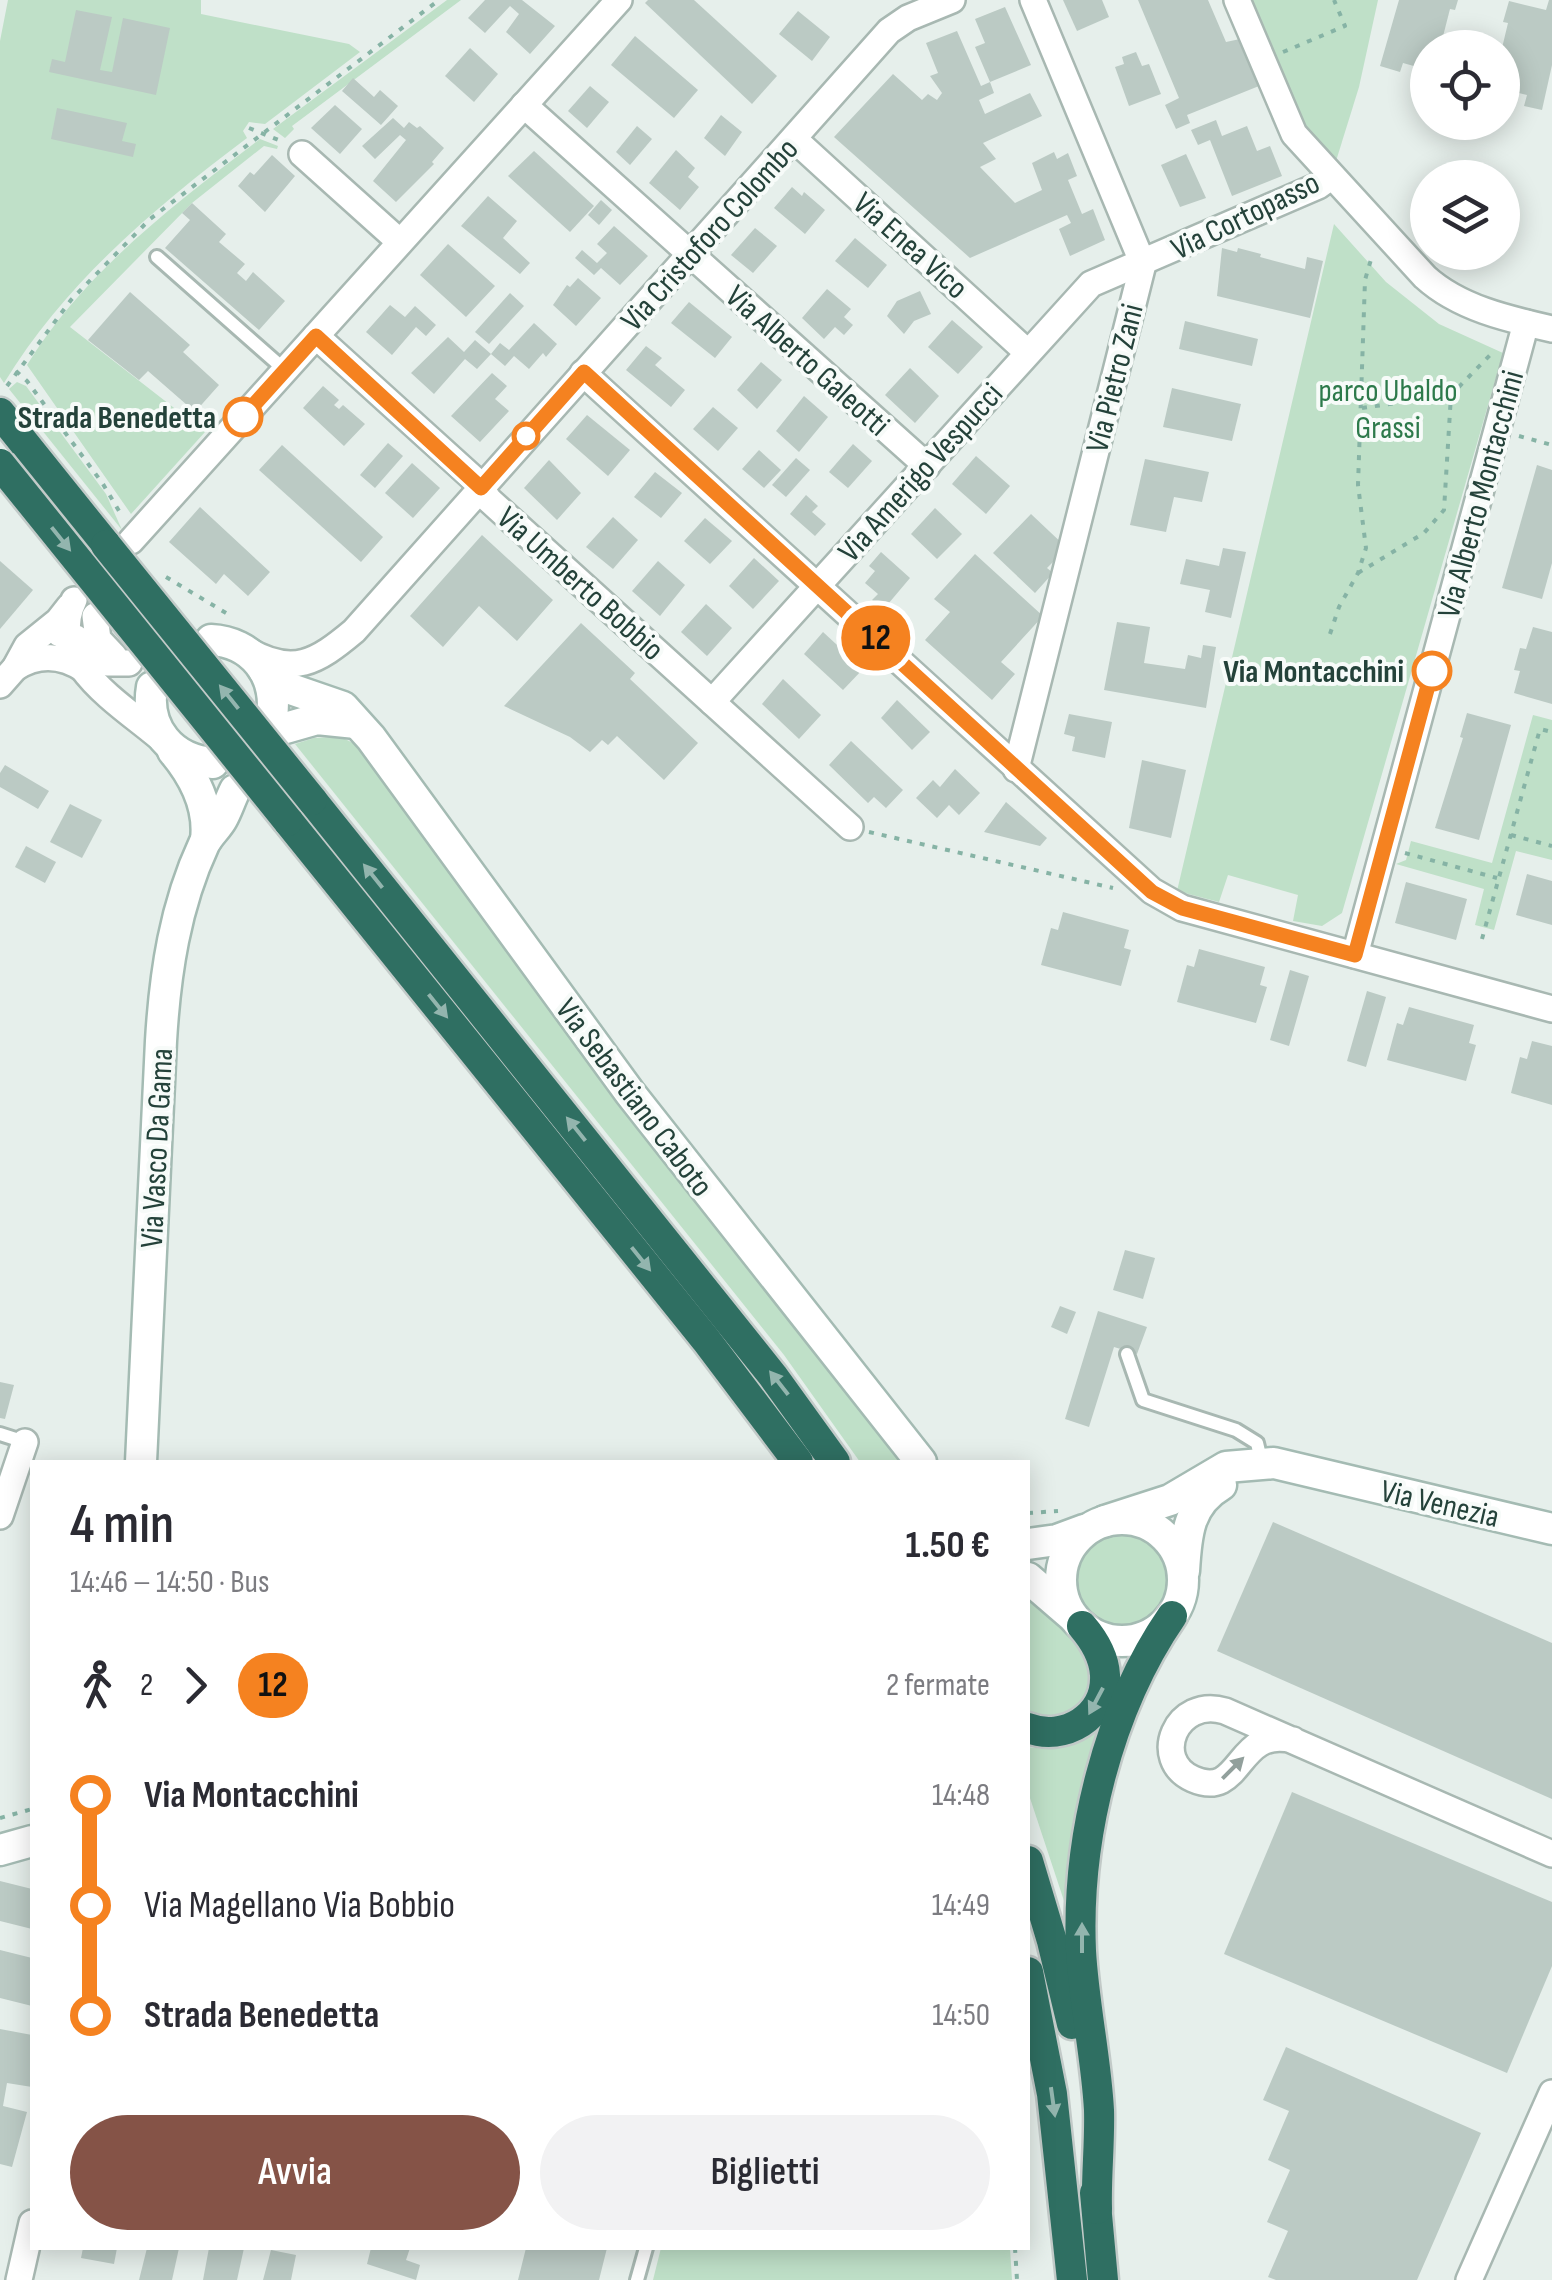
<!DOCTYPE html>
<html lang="it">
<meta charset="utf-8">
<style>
:root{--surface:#fff;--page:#f2f2f3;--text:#2b2b33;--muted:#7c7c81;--accent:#855347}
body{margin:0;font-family:"Sofia Sans Condensed",sans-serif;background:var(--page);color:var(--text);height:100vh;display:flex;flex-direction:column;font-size:38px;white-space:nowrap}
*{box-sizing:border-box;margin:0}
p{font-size:32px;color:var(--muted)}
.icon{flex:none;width:55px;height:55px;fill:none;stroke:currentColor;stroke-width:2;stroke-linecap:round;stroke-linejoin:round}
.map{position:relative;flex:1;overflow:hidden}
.sheet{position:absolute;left:30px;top:1460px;width:1000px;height:790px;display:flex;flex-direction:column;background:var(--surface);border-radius:0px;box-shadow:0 5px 25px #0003}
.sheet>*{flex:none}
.badge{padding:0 20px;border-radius:32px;font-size:35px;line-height:65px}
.tools{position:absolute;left:1410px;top:30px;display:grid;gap:20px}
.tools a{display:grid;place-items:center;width:110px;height:110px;border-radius:50%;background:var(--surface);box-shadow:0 5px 25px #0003;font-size:50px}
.map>.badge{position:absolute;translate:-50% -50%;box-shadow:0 0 0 5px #fff}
.legs{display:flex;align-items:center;gap:15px;height:110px;padding:0 40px;font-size:32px}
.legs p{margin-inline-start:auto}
.overview{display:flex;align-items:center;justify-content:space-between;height:170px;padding:0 40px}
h1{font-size:55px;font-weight:600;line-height:75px}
.button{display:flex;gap:20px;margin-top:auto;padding:20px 40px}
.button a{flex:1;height:115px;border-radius:60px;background:var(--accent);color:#fff;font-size:40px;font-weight:600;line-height:115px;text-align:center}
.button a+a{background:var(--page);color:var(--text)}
ul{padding:0 40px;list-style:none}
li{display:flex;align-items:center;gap:35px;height:110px;font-size:38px}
li i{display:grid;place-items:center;width:15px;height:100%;margin:0 12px;background:currentColor}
li i::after{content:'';width:25px;height:25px;margin:-12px;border:8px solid;border-radius:50%;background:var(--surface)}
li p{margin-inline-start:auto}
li:first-child i{background:linear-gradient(#0000 50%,currentColor 0)}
li:last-child i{background:linear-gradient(currentColor 50%,#0000 0)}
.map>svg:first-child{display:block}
.green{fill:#bfe0c8}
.building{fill:#bbcac4}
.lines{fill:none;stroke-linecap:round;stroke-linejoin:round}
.lane-casing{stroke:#a8b8b2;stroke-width:18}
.street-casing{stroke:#a8b8b2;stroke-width:30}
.secondary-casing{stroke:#a4bbb3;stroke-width:35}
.highway-casing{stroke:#c2cac8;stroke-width:35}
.path{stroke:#86b3a5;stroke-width:4;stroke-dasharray:5 8;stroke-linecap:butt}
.lane{stroke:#fff;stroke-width:12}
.street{stroke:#fff;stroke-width:25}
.secondary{stroke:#fff;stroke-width:30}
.highway{stroke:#2f6f62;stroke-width:30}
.highway-bridge-casing{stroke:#c2cac8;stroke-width:35;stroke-linecap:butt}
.highway-bridge{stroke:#2f6f62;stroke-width:30}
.oneway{fill:#93b5ae}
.oneway2{fill:#92a09c}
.line-1-casing{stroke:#fff;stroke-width:22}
.line-1{stroke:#f58220;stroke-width:15}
.stop-1-dot{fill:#fff;stroke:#f58220;stroke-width:5}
.labels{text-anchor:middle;stroke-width:8;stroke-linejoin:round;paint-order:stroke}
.street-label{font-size:32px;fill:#24423a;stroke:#f7fbf9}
.park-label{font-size:32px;fill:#2d7a4b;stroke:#f7fbf9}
.stop-label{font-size:32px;font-weight:bold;fill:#24423a;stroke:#f7fbf9;text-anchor:end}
</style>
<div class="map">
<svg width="1552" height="2280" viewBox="0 0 1552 2280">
<rect width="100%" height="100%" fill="#e6efeb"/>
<g class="green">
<path d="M8,0H201V14L349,44L360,52L265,124L249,122L243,131L247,138C154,208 66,282 4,383L0,377V41Z"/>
<polygon points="447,0 461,0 292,126 294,129 285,138 273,129"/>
<polygon points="1245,0 1378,0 1359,87 1336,161 1301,131"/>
<path d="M260,139L278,146L277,149L264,146L192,203L70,327L205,432L131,514L27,365C84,272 175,204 260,139Z"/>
<polygon points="1334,224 1386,282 1439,324 1503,353 1342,913 1322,926 1293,921 1298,895 1228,875 1219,902 1177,891"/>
<polygon points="17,382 26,386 106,494 122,530 9,389"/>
<polygon points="1533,715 1552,720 1552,860 1516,851 1494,930 1475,925 1484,889 1396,864 1406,860 1411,841 1492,863"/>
<polygon points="331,737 345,739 359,746 599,1075 903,1462 860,1462 784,1355 295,744 314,738"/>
<circle cx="1122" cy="1579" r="47"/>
<polygon points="1028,1588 1088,1651 1094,1689 1071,1718 1028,1719"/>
<path d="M1106,1719L1068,1913L1028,1792V1747C1059,1752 1086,1745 1106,1719Z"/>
<polygon points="661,2248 1010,2248 1012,2280 653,2280"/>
</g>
<g class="building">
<polygon points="485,0 522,0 555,26 530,54 506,32 519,14 510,6 485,33 468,18"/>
<polygon points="648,0 694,0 777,76 752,104 645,3"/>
<polygon points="1063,0 1102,0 1109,17 1077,31"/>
<polygon points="1138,0 1208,0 1226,42 1240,39 1259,86 1187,115 1190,123 1176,129 1165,105 1179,98"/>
<polygon points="1399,0 1458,0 1455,10 1450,9 1440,48 1428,48 1428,70 1403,63 1400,72 1380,66"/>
<polygon points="1549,0 1552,0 1552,65 1542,110 1524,106 1527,95 1502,89 1502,48 1508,23 1503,22 1509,1 1546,10"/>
<polygon points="1005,7 1031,65 990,82 975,47 985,43 975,19"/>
<polygon points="76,10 112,17 100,70 112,72 123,18 170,28 156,95 49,72 52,59 65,62"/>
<polygon points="798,11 830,37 812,61 779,34"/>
<polygon points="957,31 981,86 990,82 994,93 979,100 985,114 1030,93 1042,116 983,143 996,159 980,167 1015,203 1042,190 1032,163 1054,152 1057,159 1068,153 1077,176 1068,180 1082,214 1093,209 1105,240 1070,256 1059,229 1071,223 1067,215 970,258 834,137 893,74 922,100 928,94 937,100 942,93 930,76 938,73 926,43"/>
<polygon points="635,36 698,90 674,118 611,65"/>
<polygon points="470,48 498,74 474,102 445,76"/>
<polygon points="1136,52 1142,66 1149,64 1161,94 1129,106 1115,67 1124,64 1122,57"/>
<polygon points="353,78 374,97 380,90 398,106 381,125 342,91"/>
<polygon points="590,86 609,102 587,128 568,111"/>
<polygon points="335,105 362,129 340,154 311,128"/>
<polygon points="57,108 127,123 122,141 136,144 133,157 51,139"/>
<polygon points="721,115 742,132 725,156 704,138"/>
<polygon points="393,118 404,128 409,122 417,128 420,126 444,148 432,162 434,164 396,202 373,181 406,140 400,135 375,159 362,146"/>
<polygon points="1216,120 1222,136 1247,126 1257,151 1270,146 1282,176 1232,196 1210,140 1198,145 1191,130"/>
<polygon points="637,126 652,139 630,165 616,152"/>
<polygon points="676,150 695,168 688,177 699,187 680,210 649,183"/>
<polygon points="534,151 594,206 570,232 508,176"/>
<polygon points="1186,154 1206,198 1180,207 1161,165"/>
<polygon points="272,155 295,176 265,212 238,186 250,172 254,175"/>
<polygon points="792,187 802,196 804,192 825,210 805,234 774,208"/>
<polygon points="488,196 517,221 503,238 530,263 520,274 461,226"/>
<polygon points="601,200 612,210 599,225 588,215"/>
<polygon points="192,203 226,234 219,242 245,264 237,273 246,281 253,272 285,301 259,330 165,248 190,220 182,213"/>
<polygon points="614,226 648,256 620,285 601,268 594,275 575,258 582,250 597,263 607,253 597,244"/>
<polygon points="755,228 777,246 753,273 731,255"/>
<polygon points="855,238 887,265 868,288 835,261"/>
<polygon points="448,244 495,286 466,317 420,275"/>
<polygon points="1222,248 1237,252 1238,248 1261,254 1260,257 1305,269 1307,257 1323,261 1310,318 1217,296"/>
<polygon points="578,278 601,298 576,326 553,305 567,285 570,287"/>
<polygon points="827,289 851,309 844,317 853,325 844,335 835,327 824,339 802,318"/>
<polygon points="920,291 931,314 914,321 904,334 887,316 897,301"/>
<polygon points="130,292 190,345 183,352 219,385 195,412 148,371 139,380 88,340"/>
<polygon points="510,293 524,306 489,344 475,332"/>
<polygon points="689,302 732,337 715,358 671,323"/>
<polygon points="390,305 405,317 415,306 436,325 426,336 416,327 392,355 366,332"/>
<polygon points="952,320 983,347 958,374 928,347"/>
<polygon points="1185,321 1258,339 1252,366 1179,349"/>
<polygon points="534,323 557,344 546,357 543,353 529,369 514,356 505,366 491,354 477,369 465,359 434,394 411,373 448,337 464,352 475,340 491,354 500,343 509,350"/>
<polygon points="646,346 662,358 655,365 685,390 671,407 626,370"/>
<polygon points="761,362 782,380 757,409 737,390"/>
<polygon points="910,368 939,396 915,423 885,395"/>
<polygon points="492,373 507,386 495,399 509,411 480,442 451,416"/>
<polygon points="323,386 339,400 334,405 339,409 343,405 365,424 344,446 303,408"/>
<polygon points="1172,388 1241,404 1232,441 1163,427"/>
<polygon points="804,396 828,417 799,452 776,431"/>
<polygon points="713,407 738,428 718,451 693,429"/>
<polygon points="587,415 630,450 608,476 566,439"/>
<polygon points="388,443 403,456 375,488 360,475"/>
<polygon points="853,444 872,461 848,488 829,472"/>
<polygon points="282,445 383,537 361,562 259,470"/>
<polygon points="759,450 781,470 764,488 742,469"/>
<polygon points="976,456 1010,486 986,514 952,484"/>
<polygon points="796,458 810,470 786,497 772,485"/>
<polygon points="1145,459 1209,472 1202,502 1174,497 1166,532 1130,525"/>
<polygon points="549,460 581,493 557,520 524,488"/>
<polygon points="412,463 440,488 413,518 385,493"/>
<polygon points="1537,465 1552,470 1552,563 1542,599 1502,588"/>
<polygon points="655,472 682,493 661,518 634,497"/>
<polygon points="806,495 818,506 812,512 826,524 815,536 790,514"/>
<polygon points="200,507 270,572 248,596 224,574 216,584 169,542"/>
<polygon points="935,508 962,534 937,559 911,534"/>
<polygon points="1031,514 1067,548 1047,568 1053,573 1035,593 993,553"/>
<polygon points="613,517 638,540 613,569 586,547"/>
<polygon points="705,518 732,541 710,564 684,541"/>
<polygon points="482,535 553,600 517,641 479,606 443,647 410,616"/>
<polygon points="1223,548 1246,552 1231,618 1205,612 1210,590 1180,584 1186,559 1219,566"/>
<polygon points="881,552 910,578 883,610 872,600 878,594 865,583 875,571 869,566"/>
<polygon points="975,554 1043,616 1001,662 1015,674 992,700 925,640 950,612 934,599"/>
<polygon points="754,558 779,581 753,609 729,586"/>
<polygon points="0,561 33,590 0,629"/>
<polygon points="658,561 685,585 660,616 632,591"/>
<polygon points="706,604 732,628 707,656 681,632"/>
<polygon points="1117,622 1150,627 1144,663 1185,669 1188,655 1201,658 1203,645 1216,647 1206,708 1104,690"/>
<polygon points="581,623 635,673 630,679 698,743 664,780 617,736 608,745 602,740 590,752 570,737 504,706"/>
<polygon points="1533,627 1552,632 1552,704 1514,693 1520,671 1514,670 1520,648 1526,649"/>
<polygon points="823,632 863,669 843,690 804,654"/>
<polygon points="783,679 821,715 799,739 762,704"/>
<polygon points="897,700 930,732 912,750 881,718"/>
<polygon points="1467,713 1511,725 1479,840 1435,828 1463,738 1460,737"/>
<polygon points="1069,714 1112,722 1105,758 1072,751 1075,737 1064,734"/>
<polygon points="851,741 903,790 886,808 874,797 868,803 829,765"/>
<polygon points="1142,760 1186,770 1171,838 1129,828"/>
<polygon points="5,765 49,791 38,809 0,787 0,773"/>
<polygon points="955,769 980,793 959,815 949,805 937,818 916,798 933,780 940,787"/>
<polygon points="1006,802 1047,838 1040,846 984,832"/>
<polygon points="70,804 102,820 82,858 50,842"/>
<polygon points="26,846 56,862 45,883 15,867"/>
<polygon points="1527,874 1552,881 1552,925 1516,915"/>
<polygon points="1406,882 1467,899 1456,940 1395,923"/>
<polygon points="1063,912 1129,930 1124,948 1131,950 1121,986 1041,965 1051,928 1058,930"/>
<polygon points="1199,949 1265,967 1260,985 1267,987 1256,1023 1177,1002 1187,965 1194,967"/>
<polygon points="1290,970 1309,976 1289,1046 1270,1040"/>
<polygon points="1367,991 1386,997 1366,1067 1347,1061"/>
<polygon points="1409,1007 1474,1025 1469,1043 1476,1045 1466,1081 1387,1060 1397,1023 1403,1025"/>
<polygon points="1532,1041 1552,1046 1552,1105 1511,1093 1520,1057 1527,1059"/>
<polygon points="1125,1250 1155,1258 1143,1299 1113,1290"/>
<polygon points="1060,1306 1076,1312 1067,1334 1051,1327"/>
<polygon points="1098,1311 1147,1327 1137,1354 1114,1347 1089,1427 1065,1419"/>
<polygon points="0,1382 14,1385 5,1419 0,1418"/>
<polygon points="1273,1522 1552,1643 1552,1799 1217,1651"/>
<polygon points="1292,1792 1552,1902 1552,1966 1507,2073 1224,1954"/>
<polygon points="0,1881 32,1889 32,1929 0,1921"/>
<polygon points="0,1950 32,1958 32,2006 0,1998"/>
<polygon points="0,2029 32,2035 32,2087 7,2083 3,2106 27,2112 12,2167 0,2164"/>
<polygon points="1286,2047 1481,2133 1417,2280 1276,2280 1268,2277 1288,2231 1267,2222 1290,2170 1268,2160 1289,2111 1263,2100"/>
<polygon points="83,2248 117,2248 114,2264 81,2258"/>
<polygon points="147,2248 179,2248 172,2280 139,2280"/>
<polygon points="209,2248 244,2248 237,2280 203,2280"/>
<polygon points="371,2248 410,2248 406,2260 420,2265 416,2280 367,2264"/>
<polygon points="526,2248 607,2248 599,2280 518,2280"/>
<polygon points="271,2250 296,2255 291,2280 263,2280"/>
</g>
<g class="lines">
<defs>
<g id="lane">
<polyline points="157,257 285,370"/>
<polyline points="1127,1354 1143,1400 1236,1430 1257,1443 1262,1464"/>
<polyline points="0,1434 25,1442"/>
<polyline points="637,2280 646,2248"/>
</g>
<g id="street">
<path d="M1237,0L1294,134L1425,277C1459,308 1508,319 1552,329"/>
<polyline points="524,105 927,466"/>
<polyline points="794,139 1027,352"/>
<polyline points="302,154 400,242"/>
<polyline points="316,336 475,480 489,500 850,827"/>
<polyline points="583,373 1152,891 1182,908 1552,1009"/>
<polyline points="131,541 619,0"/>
<path d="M74,600C43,662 126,707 165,742"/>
<polyline points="95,616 98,639 114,656"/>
<polyline points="60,634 76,638 107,663 129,663"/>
<path d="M247,650C293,677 317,662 354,631L889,31L908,18L952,0"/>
<path d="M15,668C38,653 63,655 85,670"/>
<polyline points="0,685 15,668 27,646 58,621 69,607"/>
<polyline points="712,702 1091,284 1318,186 1332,176"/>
<polyline points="1016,769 1143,264 1033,0"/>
<polyline points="1355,955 1526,323"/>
<polyline points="0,1516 25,1442"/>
<path d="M1293,1740C1235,1726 1243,1801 1193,1779C1150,1760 1176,1696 1225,1711L1552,1854"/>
<polyline points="19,2280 32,2223"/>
<polyline points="1469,2280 1552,2093"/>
</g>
<g id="secondary">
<path d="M211,640C252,642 278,675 272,716"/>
<polyline points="264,670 282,686 343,707 371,738 630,1093 921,1462"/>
<path d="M152,687C145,728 172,760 213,763"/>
<polyline points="282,729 317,719 356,723"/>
<path d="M173,751C194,776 210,806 206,840"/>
<path d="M141,1462L161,1041C165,973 175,906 204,844C209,834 217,828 222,819C227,810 230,800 235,790"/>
<circle cx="1122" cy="1580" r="61"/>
<polyline points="1105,1521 1170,1500 1226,1467 1274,1463 1552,1529"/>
<polyline points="1028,1544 1057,1540 1084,1530"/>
<path d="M1184,1571C1186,1536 1188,1504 1221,1485"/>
<polyline points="1028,1578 1071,1615"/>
<polyline points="0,1850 32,1841"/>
</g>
<g id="highway">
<polyline points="0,413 106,545"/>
<polyline points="312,800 773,1376 835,1462"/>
<polyline points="288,821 706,1340 798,1462"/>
<path d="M1028,1728C1064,1742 1107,1717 1105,1675C1104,1656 1094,1640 1082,1626"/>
<polyline points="1028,1861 1052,1941 1072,2024"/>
<polyline points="1028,1972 1052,2094 1072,2280"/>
<polyline points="1095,2193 1103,2280"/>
<path d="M1097,2209C1096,2176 1100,2143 1099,2110C1096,2057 1084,2004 1081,1951C1076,1838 1108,1709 1172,1616"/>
</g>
</defs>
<use href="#lane" class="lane-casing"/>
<use href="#street" class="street-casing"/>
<use href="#secondary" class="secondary-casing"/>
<use href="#highway" class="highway-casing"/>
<g class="path">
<polyline points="1283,52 1345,26 1334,0"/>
<polyline points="249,128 281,141"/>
<polyline points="16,371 27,381 103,484 122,516"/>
<polyline points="7,386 71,300 150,219 439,0"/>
<polyline points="1362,408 1451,395"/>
<polyline points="1519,436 1552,445"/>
<polyline points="1358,573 1424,533 1444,510 1451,395 1494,351"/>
<polyline points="166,577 231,616"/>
<polyline points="1330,634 1339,607 1358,573 1366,548 1358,485 1365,280 1372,256"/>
<polyline points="869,832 1113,888"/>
<polyline points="1511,835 1552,846"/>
<polyline points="1405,853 1497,878"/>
<polyline points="1482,939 1540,729 1552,732"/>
<polyline points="1028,1513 1058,1511"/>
<polyline points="0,1818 32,1809"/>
<polyline points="1015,2248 1017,2280"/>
</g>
<use href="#lane" class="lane"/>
<use href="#street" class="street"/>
<use href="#secondary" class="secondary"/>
<use href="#highway" class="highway"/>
<defs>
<g id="highway-bridge">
<polyline points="0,464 288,821"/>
<polyline points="106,545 312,800"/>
</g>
</defs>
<use href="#highway-bridge" class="highway-bridge-casing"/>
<use href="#highway-bridge" class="highway-bridge"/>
</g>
<defs><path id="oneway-solid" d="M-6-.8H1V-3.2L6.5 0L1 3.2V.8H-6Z" transform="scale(2.5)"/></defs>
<g class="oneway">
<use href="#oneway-solid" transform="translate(61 539) rotate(51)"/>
<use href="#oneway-solid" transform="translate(229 697) rotate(-129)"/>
<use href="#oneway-solid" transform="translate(373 876) rotate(-129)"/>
<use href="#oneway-solid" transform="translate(438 1006) rotate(51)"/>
<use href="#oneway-solid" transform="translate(576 1129) rotate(-129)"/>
<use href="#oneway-solid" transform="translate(641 1259) rotate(51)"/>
<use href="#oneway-solid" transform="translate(779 1383) rotate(-128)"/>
<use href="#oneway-solid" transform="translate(1096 1701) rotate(118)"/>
<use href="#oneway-solid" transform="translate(1082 1938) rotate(-90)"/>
<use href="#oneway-solid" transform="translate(1053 2102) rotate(82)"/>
</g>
<use class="oneway2" href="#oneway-solid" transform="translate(1233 1768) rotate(-45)"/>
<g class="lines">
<defs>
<polyline id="line-1" points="243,417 316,336 481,488 584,372 1152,892 1182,908 1355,955 1432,671"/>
</defs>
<use href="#line-1" class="line-1-casing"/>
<use href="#line-1" class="line-1"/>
</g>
<g class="stop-1-dot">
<circle cx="243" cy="417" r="18"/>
<circle cx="526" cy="436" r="12"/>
<circle cx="1432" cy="671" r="18"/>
</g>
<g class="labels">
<g class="street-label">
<text transform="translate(1245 215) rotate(-26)" y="11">Via Cortopasso</text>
<text transform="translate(709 234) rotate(-48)" y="11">Via Cristoforo Colombo</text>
<text transform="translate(911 245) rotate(42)" y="11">Via Enea Vico</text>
<text transform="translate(808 360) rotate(42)" y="11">Via Alberto Galeotti</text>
<text transform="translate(1114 378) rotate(-76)" y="11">Via Pietro Zani</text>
<text transform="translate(920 472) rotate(-48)" y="11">Via Amerigo Vespucci</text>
<text transform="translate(1480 494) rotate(-75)" y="11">Via Alberto Montacchini</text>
<text transform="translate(581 583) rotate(42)" y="11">Via Umberto Bobbio</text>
<text transform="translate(635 1097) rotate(53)" y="11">Via Sebastiano Caboto</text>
<text transform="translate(156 1148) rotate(-87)" y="11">Via Vasco Da Gama</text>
<text transform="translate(1440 1503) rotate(13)" y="11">Via Venezia</text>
</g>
<g class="park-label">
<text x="1388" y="401">parco Ubaldo<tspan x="1388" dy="37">Grassi</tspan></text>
</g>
<g class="stop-label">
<text x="216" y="428">Strada Benedetta</text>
<text x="1404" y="682">Via Montacchini</text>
</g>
</g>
</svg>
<div class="tools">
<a><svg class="icon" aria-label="locate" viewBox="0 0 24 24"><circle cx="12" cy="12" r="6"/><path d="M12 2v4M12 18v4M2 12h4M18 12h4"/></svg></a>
<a><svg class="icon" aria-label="layers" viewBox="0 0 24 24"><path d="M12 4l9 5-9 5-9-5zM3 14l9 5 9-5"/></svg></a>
</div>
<b class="badge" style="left:876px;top:638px;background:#f58220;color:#111">12</b>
<section class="sheet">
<div class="overview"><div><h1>4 min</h1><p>14:46 – 14:50 · Bus</p></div><b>1.50 €</b></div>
<div class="legs"><svg class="icon" aria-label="walk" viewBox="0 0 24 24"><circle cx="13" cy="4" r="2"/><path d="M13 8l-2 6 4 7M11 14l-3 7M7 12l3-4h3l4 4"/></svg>2<svg class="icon" aria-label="forward" viewBox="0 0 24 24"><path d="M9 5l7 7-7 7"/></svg><b class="badge" style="background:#f58220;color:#111">12</b><p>2 fermate</p></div>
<ul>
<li><i style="color:#f58220"></i><b>Via Montacchini</b><p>14:48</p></li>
<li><i style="color:#f58220"></i><span>Via Magellano Via Bobbio</span><p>14:49</p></li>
<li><i style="color:#f58220"></i><b>Strada Benedetta</b><p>14:50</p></li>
</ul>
<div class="button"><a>Avvia</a><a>Biglietti</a></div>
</section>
</div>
